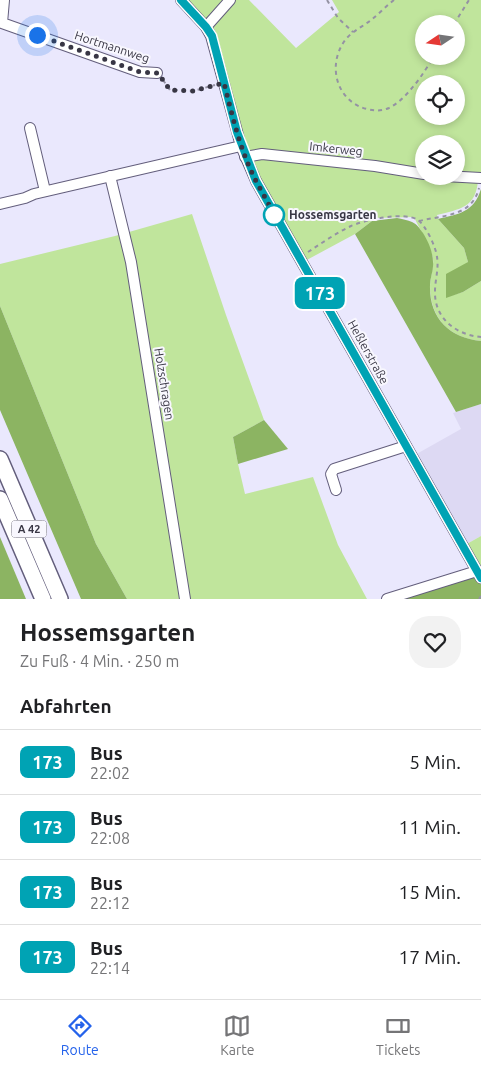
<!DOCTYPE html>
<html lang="de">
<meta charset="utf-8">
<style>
:root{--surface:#fff;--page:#f2f2f2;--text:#202124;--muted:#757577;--line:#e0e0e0;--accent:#2563eb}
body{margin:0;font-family:Ubuntu,sans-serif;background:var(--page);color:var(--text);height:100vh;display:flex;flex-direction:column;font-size:19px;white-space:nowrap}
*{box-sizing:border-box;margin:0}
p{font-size:16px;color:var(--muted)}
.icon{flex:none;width:28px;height:28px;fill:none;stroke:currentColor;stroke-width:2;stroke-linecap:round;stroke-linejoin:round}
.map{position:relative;height:599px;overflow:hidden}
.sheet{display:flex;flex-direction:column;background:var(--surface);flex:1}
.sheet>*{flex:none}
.badge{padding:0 10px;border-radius:8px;font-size:18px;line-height:32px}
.needle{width:32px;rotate:257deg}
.controls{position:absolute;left:415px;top:15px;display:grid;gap:10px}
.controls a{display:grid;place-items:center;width:50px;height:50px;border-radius:50%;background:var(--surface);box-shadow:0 2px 8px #0003;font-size:25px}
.you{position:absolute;width:25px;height:25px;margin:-12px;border:4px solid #fff;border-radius:50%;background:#1a73e8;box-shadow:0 0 0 8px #1a73e833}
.map>.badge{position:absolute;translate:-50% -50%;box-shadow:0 0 0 2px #fff}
h2{padding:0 20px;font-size:19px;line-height:45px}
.round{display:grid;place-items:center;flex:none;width:52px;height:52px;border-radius:20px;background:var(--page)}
.head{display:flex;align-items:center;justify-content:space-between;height:85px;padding:0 20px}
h1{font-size:24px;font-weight:700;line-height:38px}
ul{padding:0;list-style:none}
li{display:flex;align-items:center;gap:15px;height:65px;padding:0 20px;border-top:1px solid var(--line)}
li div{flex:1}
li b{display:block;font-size:19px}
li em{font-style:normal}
li .badge{min-width:55px;font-weight:700;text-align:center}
.tab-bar{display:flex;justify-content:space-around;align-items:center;height:70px;border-top:1px solid var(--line);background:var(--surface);font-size:14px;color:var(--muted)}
.tab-bar a{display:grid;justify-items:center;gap:2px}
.tab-bar .active{color:var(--accent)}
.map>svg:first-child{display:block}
.built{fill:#ddd9f3}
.green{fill:#c0e59c;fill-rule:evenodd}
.forest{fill:#8cb462}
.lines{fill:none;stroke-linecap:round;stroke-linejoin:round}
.minor-casing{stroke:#635e7c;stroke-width:12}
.highway-casing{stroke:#635e7c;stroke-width:18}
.path{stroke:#9492a3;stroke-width:2;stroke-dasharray:4 4;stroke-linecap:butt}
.minor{stroke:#fff;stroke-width:10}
.highway{stroke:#fff;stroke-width:15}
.line-casing{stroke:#fff;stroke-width:11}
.line{stroke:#00a3b4;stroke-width:8}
.walk{stroke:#383644;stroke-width:5;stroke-dasharray:0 9}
.stop-dot{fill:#fff;stroke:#00a3b4;stroke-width:2.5}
.labels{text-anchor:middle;stroke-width:4;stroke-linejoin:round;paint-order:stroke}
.shield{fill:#f8f7fe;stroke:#72707c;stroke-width:1}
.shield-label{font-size:11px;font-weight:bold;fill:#383644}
.street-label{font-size:12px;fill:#383644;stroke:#f8f7fe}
.stop-label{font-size:12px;font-weight:bold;fill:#383644;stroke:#f8f7fe;text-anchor:start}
</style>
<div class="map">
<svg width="481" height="599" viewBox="0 0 481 599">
<rect width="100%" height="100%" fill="#eae8fd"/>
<polygon class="built" points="481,404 481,536 465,545 413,456 461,429 453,413"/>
<g class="green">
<path d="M182,0H249L296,48L339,12L332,0H481V176L456,175V144H424V172L246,156L217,49ZM424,24H456V56H424ZM424,84H456V116H424Z"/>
<path d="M263,155L435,177L478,180C476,208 460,209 437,215L438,219L464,248L468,262L446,297L463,292L481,281V341C449,338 430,318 430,286C430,277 434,268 433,259C430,243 420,231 414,217L372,218V221L355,234L303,262L246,158Z"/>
<polygon points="192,214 226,315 264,420 233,437 238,464 245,494 313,477 338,545 367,599 127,599 96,544 0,306 0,264 115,236"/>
<polygon points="481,536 481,567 479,569 465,545"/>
</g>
<g class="forest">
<path d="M481,189V281L463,292L446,298V274L468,262L464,248L438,219C459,214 474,212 481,189Z"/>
<path d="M397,218C402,219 408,220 412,222C417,224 420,229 423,233C428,241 433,252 433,262C434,270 430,277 430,285C429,318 449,338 481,341V404L456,412L355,234L372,221Z"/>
<polygon points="0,306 96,544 127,599 81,599 0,410"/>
<polygon points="264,420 288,449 238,464 233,437"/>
<polygon points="0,537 26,599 0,599"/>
<polygon points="479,576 481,580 481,599 403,599"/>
</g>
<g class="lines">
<defs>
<g id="minor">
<polyline points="4,0 2,23 140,72 157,73"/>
<polyline points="181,0 206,27 211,36 241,146 256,181 481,578"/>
<polyline points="206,27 230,0"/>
<polyline points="30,128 45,191"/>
<polyline points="245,157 262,154 375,166 424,174"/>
<polyline points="110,176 131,262 185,599"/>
<polyline points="444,176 481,178"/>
<polyline points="0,204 25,198 34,194 241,146"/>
<polyline points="336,490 331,474 334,469 406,446"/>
<polyline points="387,599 477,571"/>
</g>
<g id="highway">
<polyline points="0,459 60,599"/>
<polyline points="0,499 43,599"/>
</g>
</defs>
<use href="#minor" class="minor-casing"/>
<use href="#highway" class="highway-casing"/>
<g class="path">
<polyline points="327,0 338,18 353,32"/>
<path d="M394,0C386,6 379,14 371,20C361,28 348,33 342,45C328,69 338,102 367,109C375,111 382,111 389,108C407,99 424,73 434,56"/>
<polyline points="454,24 469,0"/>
<polyline points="163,80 170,90 193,91 215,85"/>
<path d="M419,221C443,215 472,217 479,188"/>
<path d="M308,252C322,243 336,233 351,226C365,220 404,211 418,220C426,226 436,247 437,257C439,269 435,280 435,291C434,318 456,335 481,337"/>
<polyline points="479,599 481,596"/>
</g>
<use href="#minor" class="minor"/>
<use href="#highway" class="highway"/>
</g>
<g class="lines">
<defs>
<polyline id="line" points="181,0 206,27 212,36 237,132 256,181 481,578"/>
</defs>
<use href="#line" class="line-casing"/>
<use href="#line" class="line"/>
<path class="walk" d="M37,35L140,72L158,73L170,90L193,91L224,83C232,114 239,146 253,175C259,188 269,203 274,215"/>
</g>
<circle class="stop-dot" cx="274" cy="215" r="10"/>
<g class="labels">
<rect class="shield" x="11.5" y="520.5" width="35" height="17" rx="4"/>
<g class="shield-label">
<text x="29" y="533">A 42</text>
</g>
<g class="street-label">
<text transform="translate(112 47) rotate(18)" y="4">Hortmannweg</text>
<text transform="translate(336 149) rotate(6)" y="4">Imkerweg</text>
<text transform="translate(368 352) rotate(61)" y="4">Heßlerstraße</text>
<text transform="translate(164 384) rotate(81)" y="4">Holzschragen</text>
</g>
<g class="stop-label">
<text x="289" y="219">Hossemsgarten</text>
</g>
</g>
</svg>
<div class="controls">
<a><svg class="needle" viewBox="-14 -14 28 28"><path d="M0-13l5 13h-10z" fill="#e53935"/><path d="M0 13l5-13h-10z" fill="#757577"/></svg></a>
<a><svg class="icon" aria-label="locate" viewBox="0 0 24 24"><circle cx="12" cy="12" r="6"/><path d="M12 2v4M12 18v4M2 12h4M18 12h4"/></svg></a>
<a><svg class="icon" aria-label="layers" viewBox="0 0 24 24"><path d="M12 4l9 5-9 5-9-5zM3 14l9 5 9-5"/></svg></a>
</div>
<div class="you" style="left:37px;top:35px"></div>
<b class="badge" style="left:320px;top:293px;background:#00a3b4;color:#fff">173</b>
</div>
<section class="sheet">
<div class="head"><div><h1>Hossemsgarten</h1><p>Zu Fuß · 4 Min. · 250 m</p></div><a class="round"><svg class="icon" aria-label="heart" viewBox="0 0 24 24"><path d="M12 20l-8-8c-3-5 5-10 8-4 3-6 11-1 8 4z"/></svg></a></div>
<h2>Abfahrten</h2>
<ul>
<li><span class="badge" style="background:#00a3b4;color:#fff">173</span><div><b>Bus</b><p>22:02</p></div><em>5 Min.</em></li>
<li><span class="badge" style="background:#00a3b4;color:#fff">173</span><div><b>Bus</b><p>22:08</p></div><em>11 Min.</em></li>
<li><span class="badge" style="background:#00a3b4;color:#fff">173</span><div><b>Bus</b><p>22:12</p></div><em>15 Min.</em></li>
<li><span class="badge" style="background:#00a3b4;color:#fff">173</span><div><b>Bus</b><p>22:14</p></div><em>17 Min.</em></li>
</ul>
</section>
<nav class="tab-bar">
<a class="active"><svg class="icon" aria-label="directions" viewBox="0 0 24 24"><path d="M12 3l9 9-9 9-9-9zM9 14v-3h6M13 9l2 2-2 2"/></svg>Route</a>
<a><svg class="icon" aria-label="map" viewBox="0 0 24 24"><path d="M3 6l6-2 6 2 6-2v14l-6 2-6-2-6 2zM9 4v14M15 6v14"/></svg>Karte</a>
<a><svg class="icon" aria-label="tickets" viewBox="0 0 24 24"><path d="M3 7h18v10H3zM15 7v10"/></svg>Tickets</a>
</nav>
